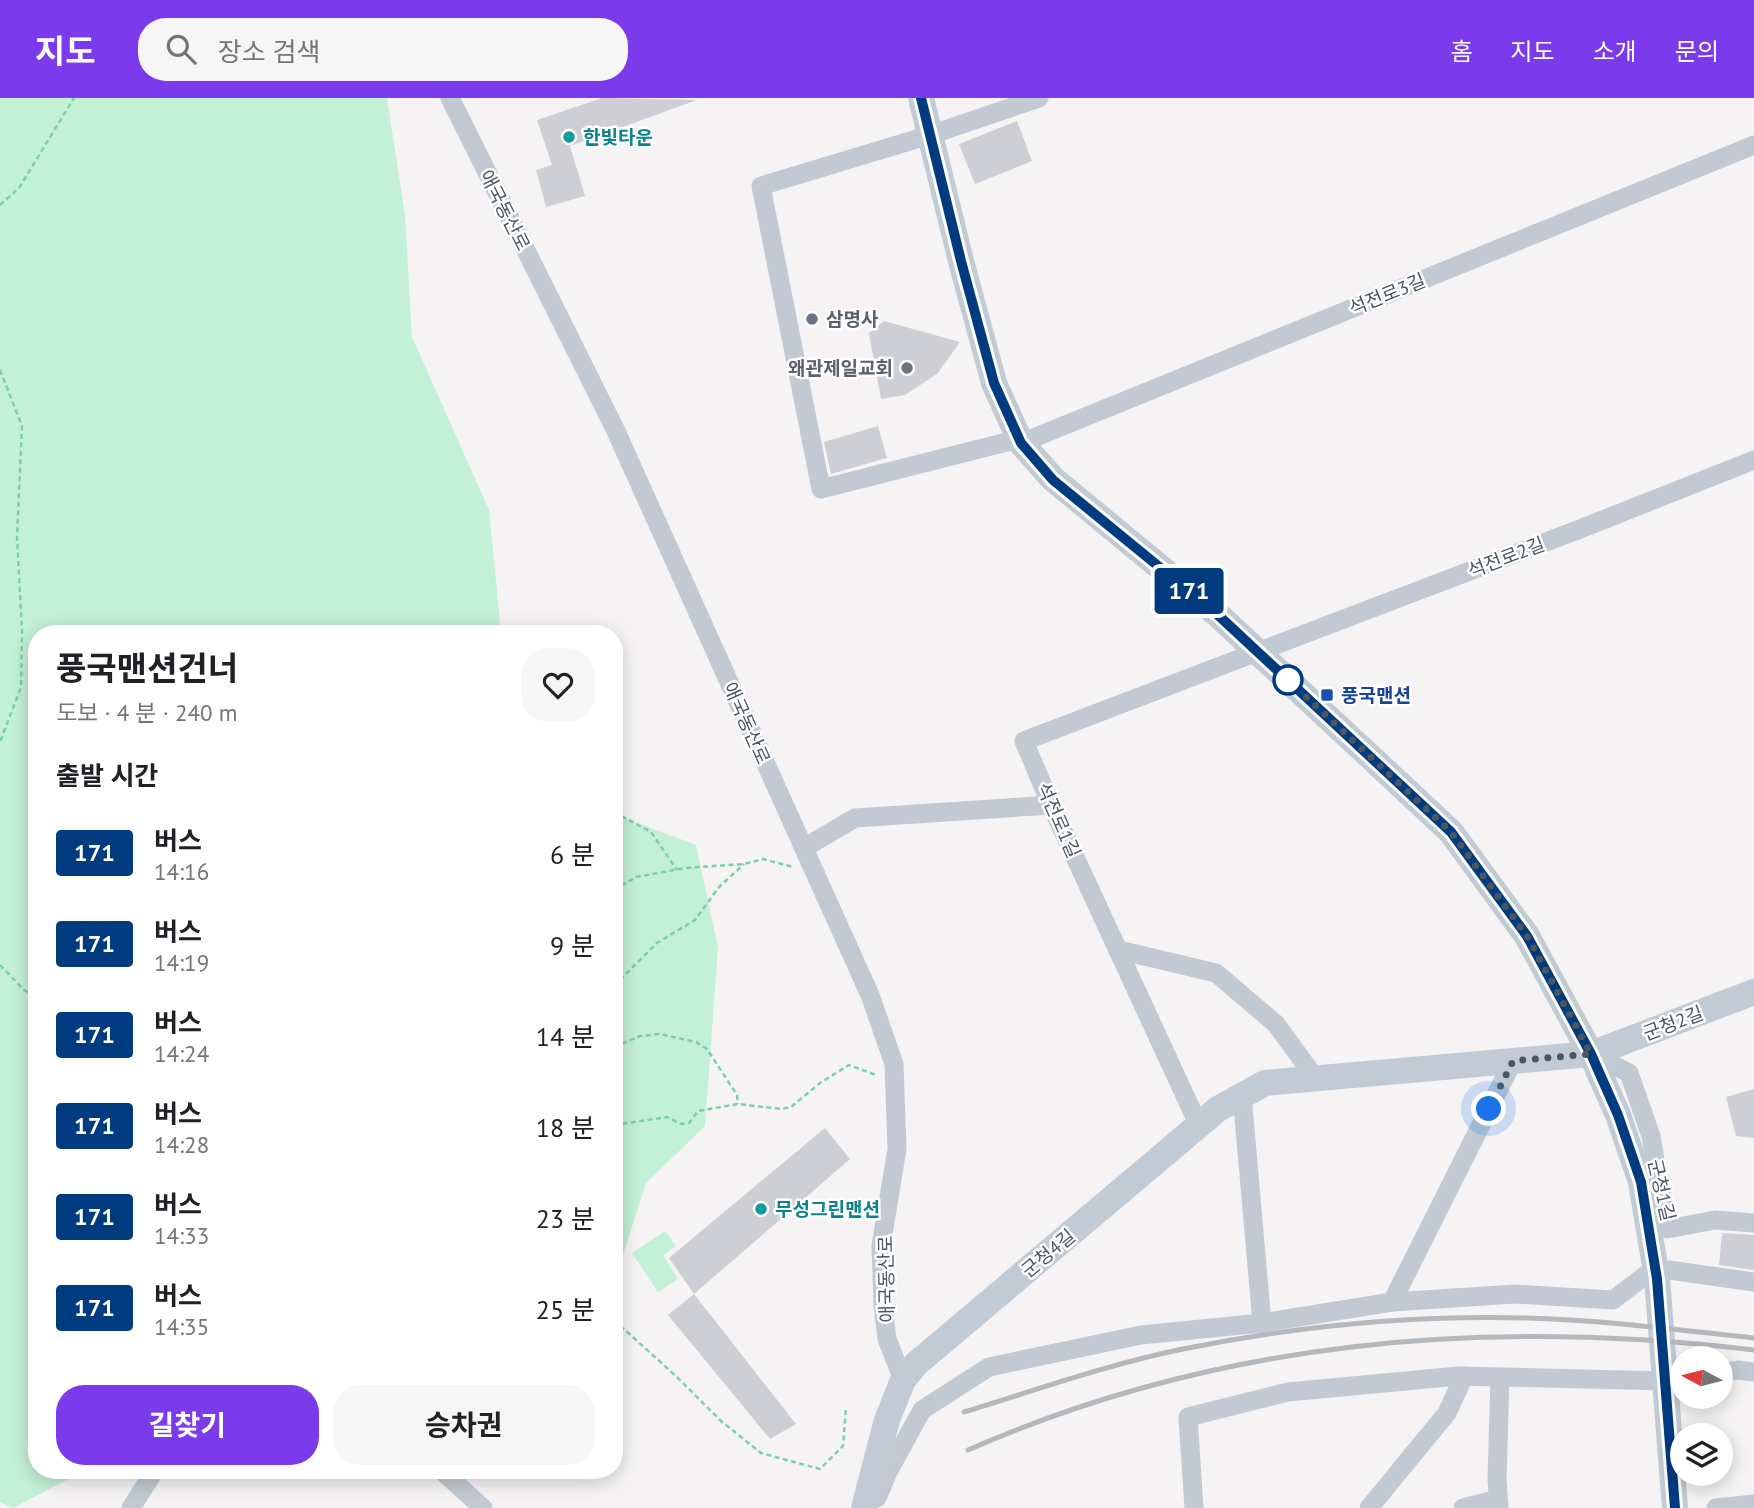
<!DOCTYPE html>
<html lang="ko">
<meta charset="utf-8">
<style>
:root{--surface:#fff;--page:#f6f6f6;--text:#202124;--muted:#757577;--accent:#7c3aed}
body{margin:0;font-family:"PT Sans","Noto Sans KR",sans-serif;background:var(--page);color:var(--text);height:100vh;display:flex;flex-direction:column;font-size:26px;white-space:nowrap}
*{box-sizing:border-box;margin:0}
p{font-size:23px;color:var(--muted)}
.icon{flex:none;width:38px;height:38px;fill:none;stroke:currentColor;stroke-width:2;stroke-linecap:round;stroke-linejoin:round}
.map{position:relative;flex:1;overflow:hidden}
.sheet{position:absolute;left:28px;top:527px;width:595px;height:854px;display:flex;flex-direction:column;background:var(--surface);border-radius:28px;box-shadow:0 4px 18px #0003}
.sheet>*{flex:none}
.badge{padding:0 14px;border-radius:5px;font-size:24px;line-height:46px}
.needle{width:46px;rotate:277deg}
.fabs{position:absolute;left:1670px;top:1248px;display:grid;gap:14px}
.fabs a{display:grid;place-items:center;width:63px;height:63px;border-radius:50%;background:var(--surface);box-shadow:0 4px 18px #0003;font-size:35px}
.you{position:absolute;width:35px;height:35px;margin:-18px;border:5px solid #fff;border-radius:50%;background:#1a73e8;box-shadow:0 0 0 10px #1a73e833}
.map>.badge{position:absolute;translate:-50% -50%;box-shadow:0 0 0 4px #fff}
h2{padding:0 28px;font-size:26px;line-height:63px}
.round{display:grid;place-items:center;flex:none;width:74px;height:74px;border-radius:28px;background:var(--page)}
.overview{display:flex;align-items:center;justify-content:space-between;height:119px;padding:0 28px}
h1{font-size:33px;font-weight:700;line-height:52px}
.primary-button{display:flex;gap:14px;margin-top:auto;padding:14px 28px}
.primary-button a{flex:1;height:80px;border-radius:28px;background:var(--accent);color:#fff;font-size:28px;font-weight:700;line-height:80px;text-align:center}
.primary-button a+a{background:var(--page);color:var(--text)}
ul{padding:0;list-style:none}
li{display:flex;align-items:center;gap:21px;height:91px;padding:0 28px}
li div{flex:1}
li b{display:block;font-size:26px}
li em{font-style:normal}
li .badge{min-width:77px;font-weight:700;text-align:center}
header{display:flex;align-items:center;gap:42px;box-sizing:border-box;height:98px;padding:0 35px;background:var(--accent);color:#fff}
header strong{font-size:33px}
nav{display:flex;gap:38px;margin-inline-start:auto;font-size:24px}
.search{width:490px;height:63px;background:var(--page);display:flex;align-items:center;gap:18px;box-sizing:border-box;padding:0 24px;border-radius:28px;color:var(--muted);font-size:26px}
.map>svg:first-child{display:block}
.green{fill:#c3f1d5}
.building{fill:#cdcfd5}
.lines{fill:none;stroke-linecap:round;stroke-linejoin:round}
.path{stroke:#7ad0a6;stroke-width:2.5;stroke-dasharray:5 3.5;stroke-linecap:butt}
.street{stroke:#c1cad2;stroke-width:19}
.secondary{stroke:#c1cbd6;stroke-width:26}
.rail{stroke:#b5b8bd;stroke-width:5}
.line-casing{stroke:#fff;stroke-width:16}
.line{stroke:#003b80;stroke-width:10}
.walk{stroke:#4a5661;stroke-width:7;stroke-dasharray:0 12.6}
.culture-dot{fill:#0f9aa8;stroke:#fff;stroke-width:2.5}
.worship-dot{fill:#6b7280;stroke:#fff;stroke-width:2.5}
.stop-dot{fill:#fff;stroke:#003b80;stroke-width:3.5}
.transit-dot{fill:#1a4fb4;stroke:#fff;stroke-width:2.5}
.labels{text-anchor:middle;stroke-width:5;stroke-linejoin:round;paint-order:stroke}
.culture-label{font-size:19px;font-weight:bold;fill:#0d838f;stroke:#fff;text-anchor:start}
.street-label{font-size:19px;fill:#4a5661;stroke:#fff}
.worship-label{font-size:19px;font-weight:bold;fill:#5b616d;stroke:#fff;text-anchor:start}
.transit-label{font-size:19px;font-weight:bold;fill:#164399;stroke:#fff;text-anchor:start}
</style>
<header>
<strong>지도</strong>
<div class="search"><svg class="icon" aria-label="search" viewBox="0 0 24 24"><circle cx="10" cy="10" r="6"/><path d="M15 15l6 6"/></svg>장소 검색</div>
<nav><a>홈</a><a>지도</a><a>소개</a><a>문의</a></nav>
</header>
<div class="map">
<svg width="1754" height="1410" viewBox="0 0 1754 1410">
<rect width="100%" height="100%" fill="#f5f3f3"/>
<g class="green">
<polygon points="0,0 387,0 405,118 412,239 489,412 501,535 37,536 37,1372 86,1372 13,1410 0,1404"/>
<polygon points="614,716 696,747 718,849 705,1028 646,1085 614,1185"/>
<polygon points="665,1133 676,1148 663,1157 678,1181 658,1194 632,1155"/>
</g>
<g class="building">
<polygon points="602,0 697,2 570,48 585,98 546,109 536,72 552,67 537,22"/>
<polygon points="1017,23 1032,63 975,86 959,46"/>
<polygon points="884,223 960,244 937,276 905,297 881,301 869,235"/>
<polygon points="878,328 887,360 831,376 824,344"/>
<polygon points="1754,991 1754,1040 1736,1038 1726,999"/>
<polygon points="825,1030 850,1061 694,1196 669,1160"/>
<polygon points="1722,1135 1754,1137 1754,1172 1719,1167"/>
<polygon points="694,1196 796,1326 770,1341 668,1217"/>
</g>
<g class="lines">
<g class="path">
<polyline points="0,107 19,90 74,0"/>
<polyline points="0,272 22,328 17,439 22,534 21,589 0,644"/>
<polyline points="614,714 651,734 677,772"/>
<polyline points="614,792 636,779 685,770 744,766 763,761 793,769"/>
<polyline points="0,867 24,892 37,899"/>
<polyline points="614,888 657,845 695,822 719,789 744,766"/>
<polyline points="614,949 640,938 660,936 696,944 707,951 737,997 738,1006"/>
<polyline points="614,1027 667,1019 681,1026 689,1025 698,1013 738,1006 781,1011 791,1009 820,985 849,967 876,977"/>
<polyline points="614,1222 677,1279 721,1323 761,1355 820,1371 843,1348 846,1309"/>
</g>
<g class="street">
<polyline points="450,0 615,331 870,897 894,966 897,1051 881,1148 883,1207 887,1241 903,1282"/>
<polyline points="1019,341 821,391 761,88 930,37 1039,0"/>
<polyline points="1021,345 1754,47"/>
<polyline points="804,750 855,720 1051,707"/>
<polyline points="1119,852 1216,875 1276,926 1316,981"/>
<polyline points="1591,956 1629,975 1651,1038 1667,1131 1715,1122 1754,1125"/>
<polyline points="1242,997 1262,1225"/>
<polyline points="1199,1028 1051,707 1024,643 1580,431 1754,362"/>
<polyline points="1392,1204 1513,963"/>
<polyline points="1720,1275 1738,1272 1754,1274"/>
<polyline points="441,1372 483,1410"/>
<polyline points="877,1400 888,1374 922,1312 989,1269 1141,1237 1262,1225 1392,1204 1515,1196 1613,1202 1655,1170 1754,1184"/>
<polyline points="131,1410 155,1372"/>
<polyline points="1194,1410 1188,1319 1288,1294 1459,1278 1665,1283 1682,1280"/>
<polyline points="1369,1410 1447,1315 1464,1278"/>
<polyline points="1463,1410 1498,1401"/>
<polyline points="1499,1410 1497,1381 1500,1279"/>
<polyline points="1716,1410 1754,1406"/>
</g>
<g class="secondary">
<polyline points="921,0 961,163 994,285 1021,345 1053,381 1218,517 1451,734 1527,838 1591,956 1618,1017 1641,1084 1657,1180 1675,1410"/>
<polyline points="864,1410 887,1322 903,1282 916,1266 1218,1011 1265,985 1591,956 1754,894"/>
</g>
<g class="rail">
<path d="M964,1314C1036,1292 1109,1266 1183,1251C1296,1228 1411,1217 1526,1220C1603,1222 1679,1232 1754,1240"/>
<path d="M968,1352C1219,1242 1484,1220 1754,1252"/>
</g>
</g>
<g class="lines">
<defs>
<polyline id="line" points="921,0 961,163 994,285 1021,345 1053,382 1218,517 1451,734 1527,838 1591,956 1618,1017 1641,1084 1657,1181 1675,1410"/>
</defs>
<use href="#line" class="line-casing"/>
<use href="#line" class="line"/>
<polyline class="walk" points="1288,582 1451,734 1527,838 1591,956 1513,963 1489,1011"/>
</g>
<g class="culture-dot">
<circle cx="569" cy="39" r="7"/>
<circle cx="761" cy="1111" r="7"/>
</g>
<g class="worship-dot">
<circle cx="812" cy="221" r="7"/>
<circle cx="907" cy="270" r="7"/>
</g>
<circle class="stop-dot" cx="1288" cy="582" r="14"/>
<rect class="transit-dot" x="1320" y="590" width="14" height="14" rx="3.5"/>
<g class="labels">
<g class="culture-label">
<text x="583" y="46">한빛타운</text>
<text x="775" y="1118">무성그린맨션</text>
</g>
<g class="street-label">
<text transform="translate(505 112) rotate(63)" y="7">애국동산로</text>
<text transform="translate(1387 196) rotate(-22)" y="7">석전로3길</text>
<text transform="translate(1506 459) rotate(-21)" y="7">석전로2길</text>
<text transform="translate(747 625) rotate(66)" y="7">애국동산로</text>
<text transform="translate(1059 722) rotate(66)" y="7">석전로1길</text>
<text transform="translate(1673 925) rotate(-21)" y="7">군청2길</text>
<text transform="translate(1662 1092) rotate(77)" y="7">군청1길</text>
<text transform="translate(1048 1155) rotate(-40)" y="7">군청4길</text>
<text transform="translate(886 1181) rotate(-91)" y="7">애국동산로</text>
</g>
<g class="worship-label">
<text x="826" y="228">삼명사</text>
<text x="893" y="277" text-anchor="end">왜관제일교회</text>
</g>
<g class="transit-label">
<text x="1341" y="604">풍국맨션</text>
</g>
</g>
</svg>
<div class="fabs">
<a><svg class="needle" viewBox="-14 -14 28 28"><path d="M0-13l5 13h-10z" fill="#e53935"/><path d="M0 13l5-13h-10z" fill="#757577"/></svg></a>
<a><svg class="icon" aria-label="layers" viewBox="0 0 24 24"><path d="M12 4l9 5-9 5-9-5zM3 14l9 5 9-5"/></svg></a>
</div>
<div class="you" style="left:1489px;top:1011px"></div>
<b class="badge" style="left:1189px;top:493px;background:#003b80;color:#fff">171</b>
<section class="sheet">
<div class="overview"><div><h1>풍국맨션건너</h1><p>도보 · 4 분 · 240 m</p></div><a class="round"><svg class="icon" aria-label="heart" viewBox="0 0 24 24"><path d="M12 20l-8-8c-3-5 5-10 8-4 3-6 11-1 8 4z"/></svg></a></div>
<h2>출발 시간</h2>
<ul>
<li><span class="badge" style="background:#003b80;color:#fff">171</span><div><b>버스</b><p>14:16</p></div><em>6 분</em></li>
<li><span class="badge" style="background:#003b80;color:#fff">171</span><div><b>버스</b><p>14:19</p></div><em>9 분</em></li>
<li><span class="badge" style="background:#003b80;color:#fff">171</span><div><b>버스</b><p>14:24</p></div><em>14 분</em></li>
<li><span class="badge" style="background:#003b80;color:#fff">171</span><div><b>버스</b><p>14:28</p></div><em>18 분</em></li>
<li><span class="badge" style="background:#003b80;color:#fff">171</span><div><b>버스</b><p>14:33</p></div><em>23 분</em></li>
<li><span class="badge" style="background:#003b80;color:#fff">171</span><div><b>버스</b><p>14:35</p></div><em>25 분</em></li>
</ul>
<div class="primary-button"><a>길찾기</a><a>승차권</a></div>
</section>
</div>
